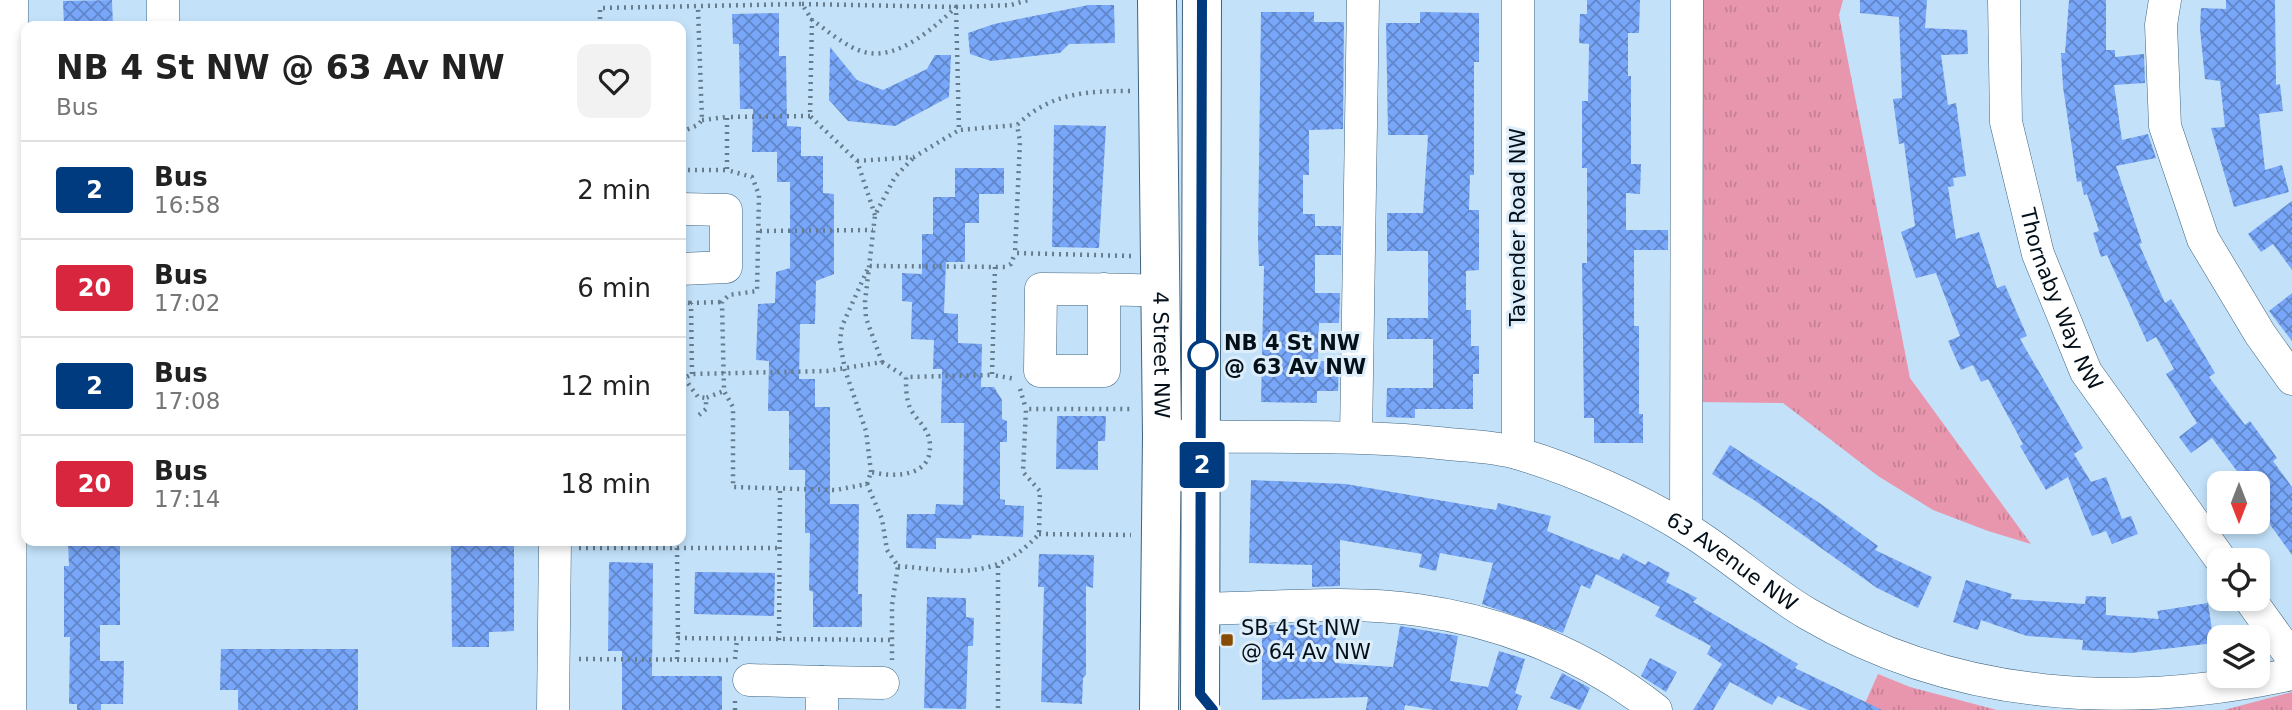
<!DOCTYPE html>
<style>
:root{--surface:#fff;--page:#f2f2f2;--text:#222;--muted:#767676;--line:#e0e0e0}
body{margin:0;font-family:"DejaVu Sans",sans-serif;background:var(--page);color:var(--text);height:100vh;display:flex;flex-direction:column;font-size:26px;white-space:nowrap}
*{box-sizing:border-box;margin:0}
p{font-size:23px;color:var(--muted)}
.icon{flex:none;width:38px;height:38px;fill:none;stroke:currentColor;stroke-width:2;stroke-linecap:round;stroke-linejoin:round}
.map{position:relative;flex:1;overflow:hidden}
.side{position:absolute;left:21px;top:21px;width:665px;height:525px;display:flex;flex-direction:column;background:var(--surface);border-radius:14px;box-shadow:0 4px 10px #0003}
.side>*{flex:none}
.badge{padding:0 14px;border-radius:5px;font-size:24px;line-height:46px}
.needle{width:46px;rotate:180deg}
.fabs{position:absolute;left:2207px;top:471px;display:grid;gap:14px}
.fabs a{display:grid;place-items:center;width:63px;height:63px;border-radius:14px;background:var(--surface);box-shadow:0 4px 10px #0003;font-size:35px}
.map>.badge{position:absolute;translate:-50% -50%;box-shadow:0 0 0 4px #fff}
.round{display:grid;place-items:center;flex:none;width:74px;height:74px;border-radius:14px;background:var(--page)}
.summary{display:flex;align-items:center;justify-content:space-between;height:119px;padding:0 35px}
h1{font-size:33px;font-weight:600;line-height:52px}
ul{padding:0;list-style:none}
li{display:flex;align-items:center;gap:21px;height:98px;padding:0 35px;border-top:2px solid var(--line)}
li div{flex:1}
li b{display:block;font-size:26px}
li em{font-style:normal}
li .badge{min-width:77px;font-weight:700;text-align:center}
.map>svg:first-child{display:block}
.park{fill:url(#park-tufts)}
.building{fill:url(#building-cross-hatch)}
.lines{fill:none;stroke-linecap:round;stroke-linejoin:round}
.minor-casing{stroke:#40647e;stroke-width:33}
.major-casing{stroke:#40647e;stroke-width:40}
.path{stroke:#667c8d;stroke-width:4.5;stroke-dasharray:2 5;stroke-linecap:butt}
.minor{stroke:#fff;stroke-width:32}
.major{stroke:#fff;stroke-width:38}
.line-casing{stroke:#fff;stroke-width:16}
.line{stroke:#003b80;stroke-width:10}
.stop-dot{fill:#fff;stroke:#003b80;stroke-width:3.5}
.poi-dot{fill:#864b04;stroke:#ddedf9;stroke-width:2.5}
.labels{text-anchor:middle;stroke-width:6;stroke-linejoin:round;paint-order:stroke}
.street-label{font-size:21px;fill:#03101a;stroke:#ddedf9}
.stop-label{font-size:21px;font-weight:bold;fill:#03101a;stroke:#ddedf9;text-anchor:start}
.poi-label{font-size:21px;fill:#03101a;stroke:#ddedf9;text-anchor:start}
</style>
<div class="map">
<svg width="2292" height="710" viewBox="0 0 2292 710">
<defs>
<pattern id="park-tufts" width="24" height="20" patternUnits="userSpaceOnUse" patternTransform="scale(1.75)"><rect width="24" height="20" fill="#e896ad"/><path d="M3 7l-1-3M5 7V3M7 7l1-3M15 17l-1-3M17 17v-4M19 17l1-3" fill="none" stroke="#c58094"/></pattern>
<pattern id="building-cross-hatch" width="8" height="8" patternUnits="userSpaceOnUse" patternTransform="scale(1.75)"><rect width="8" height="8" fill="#78a6f8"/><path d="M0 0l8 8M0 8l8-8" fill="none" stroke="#6086c8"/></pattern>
</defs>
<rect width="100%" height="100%" fill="#c3e2fa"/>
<g class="park">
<polygon points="1696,0 1843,0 1839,15 1910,378 2031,544 1988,531 1933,510 1878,476 1783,403 1698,402"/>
<polygon points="1878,674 1910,687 1997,710 1862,710"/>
<polygon points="2292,692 2292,710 2224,710"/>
</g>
<g class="building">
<polygon points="112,0 113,26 64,26 63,1"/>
<polygon points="1587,0 1640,0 1639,33 1628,33 1628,76 1631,76 1631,164 1641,164 1640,194 1626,193 1626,230 1668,230 1668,250 1634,250 1634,326 1639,326 1639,414 1643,414 1643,443 1594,443 1594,418 1584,418 1582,263 1587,263 1587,168 1582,168 1582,101 1588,101 1589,44 1579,43 1580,14 1587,14"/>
<polygon points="1860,0 1927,0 1925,28 1967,30 1968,54 1941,55 1948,105 1956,103 1966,176 1953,178 1954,186 1948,187 1956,239 1979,232 1997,288 2005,285 2027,336 2020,339 2083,448 2074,454 2091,482 2106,477 2122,519 2131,516 2138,534 2112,544 2106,531 2092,536 2068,477 2046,490 2020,446 2023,444 1988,379 1981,382 1973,365 1961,370 1948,341 1960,336 1936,273 1916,278 1901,232 1915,226 1904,143 1899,144 1893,99 1902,98 1899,17 1860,13"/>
<polygon points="2069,0 2106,0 2106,50 2115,50 2115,57 2144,54 2145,83 2114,85 2122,140 2148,134 2156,158 2116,166 2142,243 2139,244 2165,303 2171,299 2215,373 2209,377 2245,425 2250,421 2277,458 2273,461 2292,487 2292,555 2258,508 2258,483 2246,483 2212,438 2191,453 2179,437 2197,423 2166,374 2174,369 2156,337 2147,342 2107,255 2101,257 2093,233 2099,231 2087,194 2084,195 2081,181 2077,182 2063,87 2061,53 2065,53"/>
<polygon points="2226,0 2275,0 2276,85 2280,84 2283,111 2259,114 2265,170 2282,165 2289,192 2234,207 2211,128 2225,127 2220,81 2205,79 2200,29 2201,8 2226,9"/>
<polygon points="1089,5 1114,5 1115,43 1069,44 1060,53 991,61 970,54 968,33 994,24"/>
<polygon points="1261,12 1314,12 1314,22 1344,22 1343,129 1309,130 1309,175 1303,175 1303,214 1315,214 1315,226 1341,226 1341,255 1315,255 1315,293 1340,293 1339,323 1319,323 1318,361 1339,361 1338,391 1317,391 1317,403 1261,402 1264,266 1259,266 1258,239"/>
<polygon points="1420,12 1479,13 1479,62 1474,62 1474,175 1470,175 1469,210 1479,210 1479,270 1466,271 1466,310 1471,310 1471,346 1479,346 1479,374 1473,374 1473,409 1415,409 1415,418 1386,417 1387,388 1433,388 1433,339 1387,339 1387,318 1428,318 1428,251 1387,251 1387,213 1423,213 1428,135 1388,135 1386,23 1420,23"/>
<polygon points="779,13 779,56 786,56 787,126 801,127 801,156 823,156 823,193 834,194 834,274 816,281 815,324 800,324 799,379 815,379 815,407 830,407 830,504 859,504 858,594 862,594 862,627 813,627 813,592 809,590 810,533 805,533 805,470 789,470 789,411 768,411 769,361 756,360 758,304 775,303 776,272 790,268 790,182 777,182 777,152 752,152 753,109 740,109 739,44 733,44 732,14"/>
<polygon points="830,47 857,80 883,90 927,69 935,55 951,55 949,97 895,126 848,121 829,100"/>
<polygon points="1054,125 1106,126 1099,248 1052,247"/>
<polygon points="955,168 1004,168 1004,194 979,194 979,223 965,223 965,262 946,262 944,313 958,314 958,343 982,344 981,387 994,387 1002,400 1002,419 1007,421 1007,442 1000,442 1000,499 1005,500 1005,505 1024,506 1023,537 972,535 971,539 936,538 936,549 906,548 907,514 935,514 936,504 963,505 964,423 941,423 942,369 933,369 934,340 911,339 912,302 902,301 902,273 922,274 922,234 933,234 933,197 955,197"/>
<polygon points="2292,201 2292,270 2273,244 2261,252 2248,234"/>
<polygon points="2292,293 2292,341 2269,311"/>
<polygon points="1057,416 1106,416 1105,441 1098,441 1098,470 1056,469"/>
<polygon points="1730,445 1821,504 1878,546 1875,550 1932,577 1918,608 1877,588 1754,500 1712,474"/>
<polygon points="1251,480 1346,484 1496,510 1498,503 1551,516 1547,531 1619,560 1623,553 1645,565 1648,561 1670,573 1666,582 1697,598 1693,602 1798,664 1795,668 1882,710 1808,710 1778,696 1772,705 1730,682 1713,710 1693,710 1722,664 1707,654 1711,646 1655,616 1660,607 1596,574 1590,589 1581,585 1563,633 1482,604 1493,563 1440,553 1436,571 1419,567 1422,554 1340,540 1340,586 1312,587 1312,565 1249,563"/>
<polygon points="68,541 120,541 120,625 100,625 100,661 124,661 123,704 101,704 101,710 77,710 77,704 69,704 70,637 64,637 64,566 69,566"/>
<polygon points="451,541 514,541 514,631 489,632 489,647 452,647"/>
<polygon points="1039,554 1094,555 1093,588 1086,586 1086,675 1083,678 1082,704 1041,702 1044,587 1038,587"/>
<polygon points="609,562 653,563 652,676 722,676 722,710 622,710 622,651 608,651"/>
<polygon points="695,572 775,573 774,616 694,614"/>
<polygon points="1966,580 2012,594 2010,599 2085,604 2086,596 2106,597 2106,615 2159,619 2157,611 2208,603 2214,643 2131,653 2082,650 2083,640 2027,636 1981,620 1978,630 1953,622"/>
<polygon points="927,597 966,598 966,617 974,618 973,646 968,646 966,709 924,708"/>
<polygon points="1262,625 1336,625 1335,663 1393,667 1400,626 1458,636 1450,681 1488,687 1499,651 1525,659 1515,693 1522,696 1517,710 1434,710 1405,705 1404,710 1366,710 1368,697 1262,700"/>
<polygon points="221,649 358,649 358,710 238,710 238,690 220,690"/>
<polygon points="1650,658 1677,672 1666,692 1641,676"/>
<polygon points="1562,673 1590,688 1580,710 1550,698"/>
</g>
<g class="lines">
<defs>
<g id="minor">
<polyline points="163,0 163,26"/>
<polyline points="1518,0 1518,453"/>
<path id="s1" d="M2004,0L2006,122L2038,254L2086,372L2221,560"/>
<polyline points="2165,0 2161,25 2165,126 2203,239 2260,334 2292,379"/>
<polyline points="681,209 726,210 726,267 681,269"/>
<path d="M1104,289V371H1040L1041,289C1081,289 1121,289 1161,291"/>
<path id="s2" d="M1177,436C1268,438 1359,434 1449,444C1472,446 1498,447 1520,454C1573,470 1640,499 1687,529C1729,555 1766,589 1808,614C1957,701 2127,710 2292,674"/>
<polyline points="1356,437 1363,0"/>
<polyline points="1686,528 1687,0"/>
<polyline points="2249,598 2292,658"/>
<path d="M1200,609C1271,608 1347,600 1418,610C1504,622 1588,656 1656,710"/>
<polyline points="749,680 822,682 822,710"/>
<polyline points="822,682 883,683"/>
<polyline points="10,710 12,0"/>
<polyline points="553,710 555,541"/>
</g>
<g id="major">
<path id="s3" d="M1157,0L1162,436L1159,710"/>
<polyline points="1200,710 1202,0"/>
</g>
</defs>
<use href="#minor" class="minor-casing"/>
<use href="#major" class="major-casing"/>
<g class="path">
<polyline points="802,4 956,7 1011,5 1028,0"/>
<polyline points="600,26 600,8 802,4 812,20"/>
<path d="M1130,91C1086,91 1050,93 1017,125L1020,141L1015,253L1131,256"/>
<polyline points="810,116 727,117 727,170 752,177 759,195 757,291 729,295 722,302 724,391 733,407 733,487 836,490 867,484 882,519 887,550 898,566 892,605 892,660"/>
<polyline points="702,120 727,117"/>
<polyline points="681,132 698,125 702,120 698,8"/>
<polyline points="857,161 914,157 959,130"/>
<polyline points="681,170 727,170"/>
<path d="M875,215L857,161L810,116L812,20C828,31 846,47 864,52C897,61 934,28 956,7L959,130L1017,125"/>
<polyline points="760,231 873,230"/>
<polyline points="995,267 992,375 1016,379"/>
<polyline points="681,302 691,303"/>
<polyline points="882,362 906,377"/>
<polyline points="692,374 691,303 722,302"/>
<polyline points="684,378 698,397 706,398"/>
<polyline points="681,380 692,374 827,371 882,362 866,318 865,302 875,215 895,177 914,157"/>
<polyline points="1020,389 1026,409"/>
<polyline points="699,415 706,409 706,398 724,391"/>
<polyline points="871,472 866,431 845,370 840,342 842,326 869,266 1005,267 1011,264 1015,253"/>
<path d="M867,484L871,472C896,478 937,477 929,438C926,427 917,420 911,410C906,400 906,388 906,377L992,375"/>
<polyline points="1039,534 1131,535"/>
<polyline points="579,548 677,548 678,638"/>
<polyline points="677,548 779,548"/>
<path d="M898,566C956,571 995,582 1039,534L1040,491L1023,472L1026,409H1131"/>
<polyline points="998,566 998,710"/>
<polyline points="779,640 780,488"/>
<polyline points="579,659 731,660"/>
<polyline points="677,659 678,638 892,640"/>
<polyline points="735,659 737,639"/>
<polyline points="735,710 735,700"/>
</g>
<use href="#minor" class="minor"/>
<use href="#major" class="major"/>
</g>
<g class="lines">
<defs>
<polyline id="line" points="1202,0 1200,694 1213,710"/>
</defs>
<use href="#line" class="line-casing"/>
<use href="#line" class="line"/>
</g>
<circle class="stop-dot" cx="1203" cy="355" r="14"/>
<rect class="poi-dot" x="1220" y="633" width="14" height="14" rx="3.5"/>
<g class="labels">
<g class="street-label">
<text transform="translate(1518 227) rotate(-90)" y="7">Tavender Road NW</text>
<text dy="7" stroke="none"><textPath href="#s1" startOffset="308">Thornaby Way NW</textPath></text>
<text dy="7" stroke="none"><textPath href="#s3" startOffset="355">4 Street NW</textPath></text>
<text dy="7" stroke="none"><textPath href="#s2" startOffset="583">63 Avenue NW</textPath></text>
</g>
<g class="stop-label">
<text x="1224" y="350">NB 4 St NW<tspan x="1224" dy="24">@ 63 Av NW</tspan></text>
</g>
<g class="poi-label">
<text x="1241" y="635">SB 4 St NW<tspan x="1241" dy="24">@ 64 Av NW</tspan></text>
</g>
</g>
</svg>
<div class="fabs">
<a><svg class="needle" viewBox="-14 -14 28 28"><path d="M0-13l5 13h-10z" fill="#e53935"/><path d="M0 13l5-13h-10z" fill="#767676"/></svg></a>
<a><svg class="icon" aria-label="locate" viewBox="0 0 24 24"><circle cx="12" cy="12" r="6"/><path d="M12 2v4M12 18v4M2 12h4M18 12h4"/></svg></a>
<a><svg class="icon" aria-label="layers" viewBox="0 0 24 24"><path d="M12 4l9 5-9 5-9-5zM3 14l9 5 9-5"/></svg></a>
</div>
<b class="badge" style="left:1202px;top:465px;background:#003b80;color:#fff">2</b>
<section class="side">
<div class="summary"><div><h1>NB 4 St NW @ 63 Av NW</h1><p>Bus</p></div><a class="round"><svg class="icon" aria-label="heart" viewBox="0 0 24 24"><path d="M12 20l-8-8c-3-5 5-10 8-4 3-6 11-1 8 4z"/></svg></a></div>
<ul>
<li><span class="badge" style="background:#003b80;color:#fff">2</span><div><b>Bus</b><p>16:58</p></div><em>2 min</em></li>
<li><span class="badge" style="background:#d7263d;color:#fff">20</span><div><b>Bus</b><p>17:02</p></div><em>6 min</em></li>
<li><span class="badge" style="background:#003b80;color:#fff">2</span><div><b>Bus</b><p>17:08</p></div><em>12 min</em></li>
<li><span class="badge" style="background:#d7263d;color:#fff">20</span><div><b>Bus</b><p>17:14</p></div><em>18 min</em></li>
</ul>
</section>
</div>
